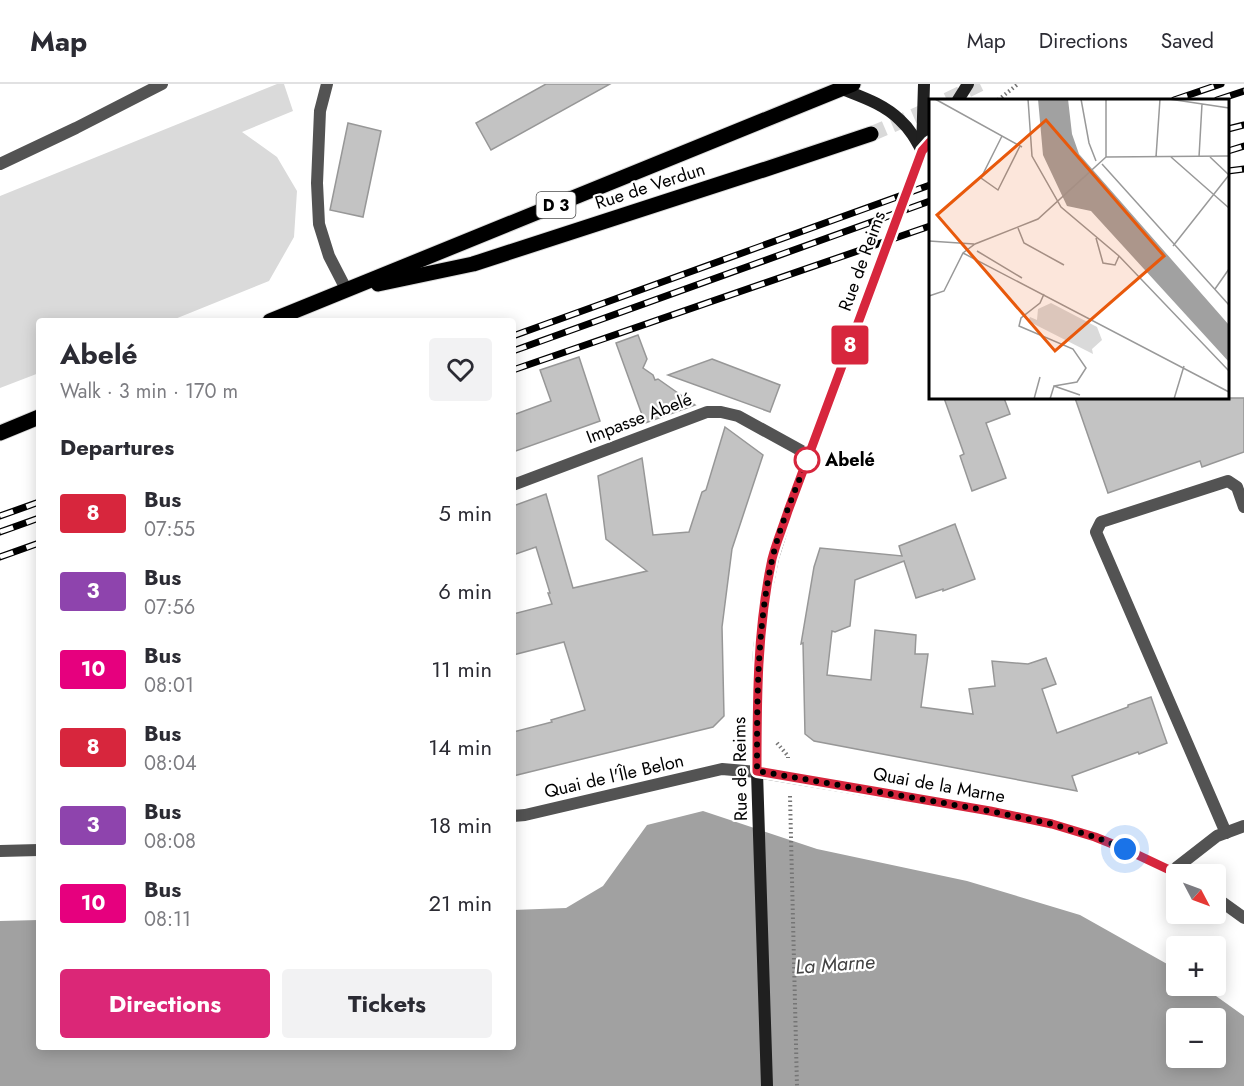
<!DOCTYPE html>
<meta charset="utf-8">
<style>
:root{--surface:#fff;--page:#f2f2f3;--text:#2b2b33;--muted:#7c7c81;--line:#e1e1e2;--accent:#db2777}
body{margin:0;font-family:Jost,sans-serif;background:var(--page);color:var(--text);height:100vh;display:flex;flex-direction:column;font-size:22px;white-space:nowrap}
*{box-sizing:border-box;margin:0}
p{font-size:20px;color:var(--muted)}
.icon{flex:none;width:33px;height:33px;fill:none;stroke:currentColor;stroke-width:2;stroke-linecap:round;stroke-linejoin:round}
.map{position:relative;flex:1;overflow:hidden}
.details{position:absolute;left:36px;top:234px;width:480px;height:732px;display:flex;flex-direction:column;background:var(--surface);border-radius:6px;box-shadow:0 3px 15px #0003}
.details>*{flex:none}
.badge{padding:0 12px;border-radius:4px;font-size:21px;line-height:39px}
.needle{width:39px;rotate:131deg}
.controls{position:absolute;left:1166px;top:780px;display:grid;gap:12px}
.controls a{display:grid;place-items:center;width:60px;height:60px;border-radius:6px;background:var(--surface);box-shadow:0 3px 15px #0003;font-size:30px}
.you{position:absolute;width:30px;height:30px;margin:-15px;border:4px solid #fff;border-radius:50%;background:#1a73e8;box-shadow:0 0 0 9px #1a73e833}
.map>.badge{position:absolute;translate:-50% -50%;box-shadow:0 0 0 3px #fff}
h2{padding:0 24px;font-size:22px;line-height:54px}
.round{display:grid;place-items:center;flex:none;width:63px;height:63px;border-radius:6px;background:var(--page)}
.headline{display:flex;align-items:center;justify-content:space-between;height:102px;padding:0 24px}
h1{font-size:28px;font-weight:700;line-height:45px}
.button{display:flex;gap:12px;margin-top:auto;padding:12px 24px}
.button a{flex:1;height:69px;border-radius:6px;background:var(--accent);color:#fff;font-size:24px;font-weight:700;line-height:69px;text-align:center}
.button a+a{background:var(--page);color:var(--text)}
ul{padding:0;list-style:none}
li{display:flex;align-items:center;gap:18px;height:78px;padding:0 24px}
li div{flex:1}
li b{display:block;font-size:22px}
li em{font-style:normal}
li .badge{min-width:66px;font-weight:700;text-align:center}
header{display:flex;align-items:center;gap:36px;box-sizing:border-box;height:84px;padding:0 30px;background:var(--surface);border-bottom:2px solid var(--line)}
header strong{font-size:28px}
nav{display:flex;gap:33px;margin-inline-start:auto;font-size:21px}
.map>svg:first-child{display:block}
.green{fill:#dadada}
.water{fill:#a1a1a1;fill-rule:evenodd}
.building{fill:#c3c3c3;stroke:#979797;stroke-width:1.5}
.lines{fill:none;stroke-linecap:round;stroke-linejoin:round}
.primary-tunnel{stroke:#d9d9d9;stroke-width:15;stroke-dasharray:15 8;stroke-linecap:butt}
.primary-casing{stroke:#dbdbdb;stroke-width:17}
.path{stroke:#757575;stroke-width:4;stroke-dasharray:1.5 3;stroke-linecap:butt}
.service{stroke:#535353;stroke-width:12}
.minor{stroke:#535353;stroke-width:12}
.tertiary{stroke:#535353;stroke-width:12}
.secondary{stroke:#202020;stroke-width:12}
.primary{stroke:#000;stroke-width:15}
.rail-casing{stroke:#000;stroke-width:7}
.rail{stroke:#fff;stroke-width:4.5;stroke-dasharray:14;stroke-linecap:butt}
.secondary-bridge{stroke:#202020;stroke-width:12}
.line-casing{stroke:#fff;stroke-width:14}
.line{stroke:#d7263d;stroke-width:9}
.walk{stroke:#000;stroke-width:6;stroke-dasharray:0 10.8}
.stop-dot{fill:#fff;stroke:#d7263d;stroke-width:3}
.labels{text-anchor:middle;stroke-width:4.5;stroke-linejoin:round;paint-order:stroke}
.shield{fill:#fff;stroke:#4c4c4c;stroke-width:1.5}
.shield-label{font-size:16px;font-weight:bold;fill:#000}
.street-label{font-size:18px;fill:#000;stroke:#fff}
.stop-label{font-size:18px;font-weight:bold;fill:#000;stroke:#fff;text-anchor:start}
.water-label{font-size:20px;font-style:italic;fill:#424242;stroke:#fff}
.inset-road{fill:none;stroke:#999;stroke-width:1.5}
.view{fill:#e8590c;fill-opacity:0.15;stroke:#e8590c;stroke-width:3}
.inset-edge{fill:none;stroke:#000;stroke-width:3}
</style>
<header>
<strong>Map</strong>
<nav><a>Map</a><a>Directions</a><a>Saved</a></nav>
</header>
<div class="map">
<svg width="1244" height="1002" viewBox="0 0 1244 1002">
<rect width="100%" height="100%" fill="#fff"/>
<polygon class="green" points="277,0 284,0 293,27 242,48 277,73 297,107 294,153 269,197 170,237 39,237 39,289 0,304 0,112"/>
<path class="water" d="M703,727L817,765L967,797L1080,831L1176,885V902H1202L1244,932V1002H0V837L39,836V963H513V826L566,824L603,802L647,741ZM1176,934H1215V974H1176Z"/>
<g class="building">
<polygon points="546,0 610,0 491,66 476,39"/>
<polygon points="348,39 381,47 363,133 330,126"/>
<polygon points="638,251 647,275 643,284 653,291 655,296 658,295 695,321 645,339 616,259"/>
<polygon points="579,273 600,337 513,368 513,331 551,317 540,286"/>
<polygon points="712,275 780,301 770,328 668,291"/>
<polygon points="944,314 1004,314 1010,330 986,339 1006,394 972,407 960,372 964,370"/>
<polygon points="1075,314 1244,314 1244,368 1202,383 1200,377 1108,409"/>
<polygon points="725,343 763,371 732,465 722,543 724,632 713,643 513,692 513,648 552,638 551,636 585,626 564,558 513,571 513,530 552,520 548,509 550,509 536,463 513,471 513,422 546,410 573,504 647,487 606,455 598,392 642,374 653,451 689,448 702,408 706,406"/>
<polygon points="955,440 975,495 943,507 943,505 916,514 904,477 855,496 850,542 835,548 832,547 827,591 871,596 875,546 916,551 915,570 928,570 921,623 973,630 969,605 995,602 992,577 1028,580 1046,574 1056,600 1042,605 1057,649 1128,623 1128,621 1151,613 1167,659 1139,670 1138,668 1072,692 1077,707 814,657 805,650 803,559 801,560 814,483 820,464 902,472 899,462"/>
</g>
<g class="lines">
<g class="primary-tunnel">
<polyline points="947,16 980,0"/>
<polyline points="871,50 930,25"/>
</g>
<defs>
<g id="primary">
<polyline points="378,200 473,180 763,86 871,50"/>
<polyline points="270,237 853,0"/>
<polyline points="0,349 39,333"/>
</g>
</defs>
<use href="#primary" class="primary-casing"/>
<g class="path">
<polyline points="998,16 1018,0"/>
<polyline points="777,659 788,672 788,674"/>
<polyline points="790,712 797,1002"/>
</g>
<g class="service">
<polyline points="327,0 320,27 317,99 319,140 329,172 346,205"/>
<polyline points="0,80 76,44 162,0"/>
<polyline points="1226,749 1096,448 1101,438 1228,397 1237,403 1244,423"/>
<polyline points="1172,787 1217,752 1244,742"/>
</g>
<g class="minor">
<polyline points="513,401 707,328 721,328 738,332 809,371"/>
<polyline points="513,732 525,731 722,685 757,688"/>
<polyline points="0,767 39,766"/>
</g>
<g class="tertiary">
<polyline points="757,688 990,727 1052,740 1095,753 1125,765 1178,790"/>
<polyline points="1215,813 1244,834"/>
</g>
<g class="secondary">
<path d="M842,5C862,13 884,20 900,36C910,45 916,56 922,67"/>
<polyline points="958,16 968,0"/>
<polyline points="922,66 924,0"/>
<polyline points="767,1002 757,688 757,625 759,566 765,514 773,474 788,427 847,270"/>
</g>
<use href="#primary" class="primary"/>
<defs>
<g id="rail">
<polyline points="1174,16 1221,0"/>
<polyline points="1217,16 1244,7"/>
<polyline points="1228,45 1244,41"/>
<polyline points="1228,67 1244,62"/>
<polyline points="1228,87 1244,85"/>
<polyline points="513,252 930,101"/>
<polyline points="513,267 930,117"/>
<polyline points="513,286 930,142"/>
<polyline points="0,432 39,418"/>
<polyline points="0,448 39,434"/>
<polyline points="0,473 39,459"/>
</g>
</defs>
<use href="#rail" class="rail-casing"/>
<use href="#rail" class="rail"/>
<polyline class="secondary-bridge" points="847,270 922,67"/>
</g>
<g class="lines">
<defs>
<path id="line" d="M930,58L922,67L788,427C783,443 776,459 772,475C757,545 757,616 757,687L990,727L1052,740L1095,753L1125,765L1178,790"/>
</defs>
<use href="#line" class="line-casing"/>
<use href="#line" class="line"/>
<path class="walk" d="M807,376L809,371C796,405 780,440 772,476C757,545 757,616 757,687L990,727L1052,740L1095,753L1125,765"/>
</g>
<circle class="stop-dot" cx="807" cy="376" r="12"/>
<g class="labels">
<rect class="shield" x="536.5" y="108" width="39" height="26" rx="4.5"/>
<g class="shield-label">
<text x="556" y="127">D 3</text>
</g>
<g class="street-label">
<text transform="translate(650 102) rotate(-18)" y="6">Rue de Verdun</text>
<text transform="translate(862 177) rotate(-70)" y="6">Rue de Reims</text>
<text transform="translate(639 334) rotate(-21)" y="6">Impasse Abelé</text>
<text transform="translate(740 685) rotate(-91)" y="6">Rue de Reims</text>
<text transform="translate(614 692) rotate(-13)" y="6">Quai de l'Île Belon</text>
<text transform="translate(939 701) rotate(10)" y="6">Quai de la Marne</text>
</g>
<g class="stop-label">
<text x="825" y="382">Abelé</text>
</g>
<g class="water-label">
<text transform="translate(835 880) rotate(-4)" y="7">La Marne</text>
</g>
</g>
<g transform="translate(929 15)">
<rect width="300" height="300" fill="#fff"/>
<path d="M122,204L168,228L173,241L163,250L164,255L99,222L101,218L108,221L109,210Z" fill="#dadada"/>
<path d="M109,0H139L143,35L150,55L300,226V263L162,112L138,107L114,56Z" fill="#a1a1a1"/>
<path class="inset-road" d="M6,0L93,48M99,0L103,57L132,108L190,157L300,272M152,0L160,44L167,62M240,0L300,9M73,37L52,79L69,91L91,47M177,58L300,57M177,58V0M227,58L231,0M242,58L300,109M270,58L273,5M281,58L300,76M173,65L300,206M89,129L95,144L135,166M167,139L174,164L186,166L190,157M0,142L45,145M244,147L300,76M48,152L93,179M34,154L300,293M286,190L300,170M115,195L111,204L92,219L90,227L144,250L157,269L148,283L125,287M0,197L15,192L34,154L46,145L109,120L177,58M105,300L111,278M121,300L125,287L151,296M245,300L255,267"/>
<path class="view" d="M117,21L235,157L126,252L8,116Z"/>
<rect width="300" height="300" class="inset-edge"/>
</g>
</svg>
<div class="controls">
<a><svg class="needle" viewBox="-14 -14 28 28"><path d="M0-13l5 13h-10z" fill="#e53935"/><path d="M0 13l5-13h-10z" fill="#7c7c81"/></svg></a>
<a>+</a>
<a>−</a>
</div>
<div class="you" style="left:1125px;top:765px"></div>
<b class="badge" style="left:850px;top:261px;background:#d7263d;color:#fff">8</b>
<section class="details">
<div class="headline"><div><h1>Abelé</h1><p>Walk · 3 min · 170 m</p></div><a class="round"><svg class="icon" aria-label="heart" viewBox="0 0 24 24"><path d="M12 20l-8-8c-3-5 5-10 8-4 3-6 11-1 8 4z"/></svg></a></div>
<h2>Departures</h2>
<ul>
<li><span class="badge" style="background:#d7263d;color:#fff">8</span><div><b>Bus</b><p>07:55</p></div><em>5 min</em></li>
<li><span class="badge" style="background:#8e44ad;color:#fff">3</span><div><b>Bus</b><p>07:56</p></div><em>6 min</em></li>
<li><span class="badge" style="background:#e6007e;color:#fff">10</span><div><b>Bus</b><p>08:01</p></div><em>11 min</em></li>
<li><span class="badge" style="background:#d7263d;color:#fff">8</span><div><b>Bus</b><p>08:04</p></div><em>14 min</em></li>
<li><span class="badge" style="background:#8e44ad;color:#fff">3</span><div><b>Bus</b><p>08:08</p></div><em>18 min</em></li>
<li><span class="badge" style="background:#e6007e;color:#fff">10</span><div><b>Bus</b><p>08:11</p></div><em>21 min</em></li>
</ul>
<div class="button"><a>Directions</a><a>Tickets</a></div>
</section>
</div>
